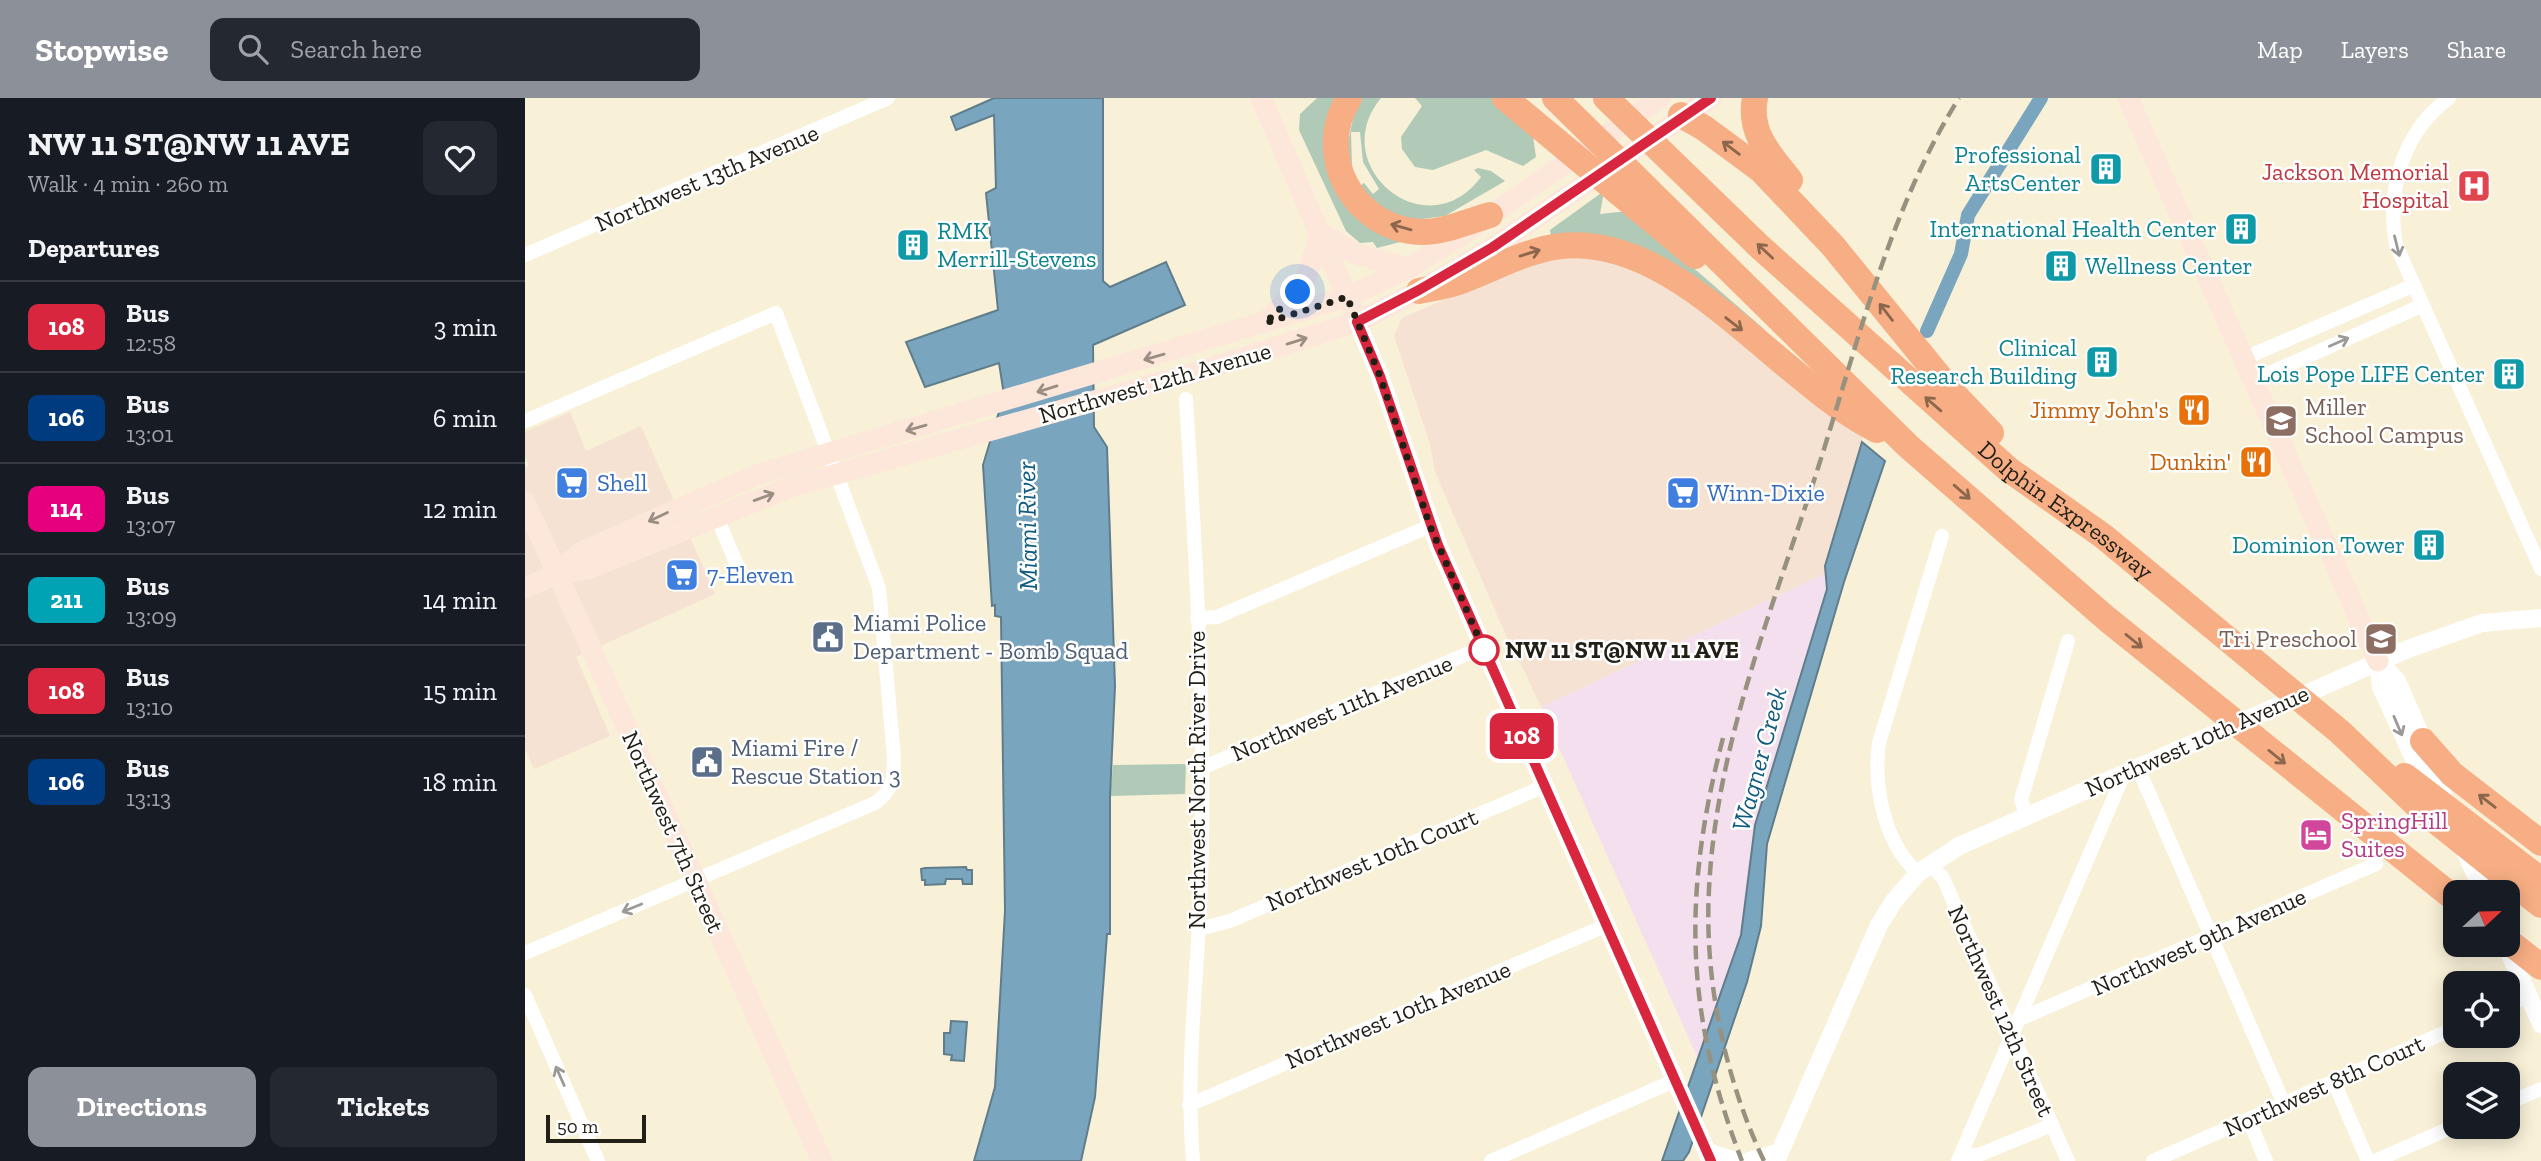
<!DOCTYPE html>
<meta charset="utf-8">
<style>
:root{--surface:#171b24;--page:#242831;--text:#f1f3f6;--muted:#9ea1a6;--line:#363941;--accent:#8c9099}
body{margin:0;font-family:"Zilla Slab",serif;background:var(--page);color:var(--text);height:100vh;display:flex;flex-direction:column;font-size:26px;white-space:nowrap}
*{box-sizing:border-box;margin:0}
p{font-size:23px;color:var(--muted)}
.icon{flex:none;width:38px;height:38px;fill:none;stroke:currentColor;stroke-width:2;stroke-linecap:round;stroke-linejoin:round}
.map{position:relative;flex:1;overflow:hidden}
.details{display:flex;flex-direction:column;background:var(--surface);width:525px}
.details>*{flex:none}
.badge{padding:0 14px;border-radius:10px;font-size:24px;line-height:46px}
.needle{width:46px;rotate:68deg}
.tools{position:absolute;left:1918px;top:782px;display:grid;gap:14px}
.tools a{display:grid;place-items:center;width:77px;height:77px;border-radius:14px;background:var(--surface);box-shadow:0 4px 18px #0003;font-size:35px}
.scale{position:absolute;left:21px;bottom:18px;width:100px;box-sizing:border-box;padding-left:7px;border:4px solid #221f16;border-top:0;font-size:19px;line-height:24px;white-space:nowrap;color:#221f16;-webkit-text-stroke:5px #fff;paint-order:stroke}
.you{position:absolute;width:35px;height:35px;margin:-18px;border:5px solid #fff;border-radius:50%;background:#1a73e8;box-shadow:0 0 0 10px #1a73e833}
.map>.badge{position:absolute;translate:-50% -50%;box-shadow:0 0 0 4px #fff}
h2{padding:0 28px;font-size:26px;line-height:63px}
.round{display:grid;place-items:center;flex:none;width:74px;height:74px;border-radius:14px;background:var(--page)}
.headline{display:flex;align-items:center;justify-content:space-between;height:119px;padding:0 28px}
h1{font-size:33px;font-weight:800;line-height:52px}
.primary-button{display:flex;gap:14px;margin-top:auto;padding:14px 28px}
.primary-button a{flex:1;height:80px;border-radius:14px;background:var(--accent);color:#fff;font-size:28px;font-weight:800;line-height:80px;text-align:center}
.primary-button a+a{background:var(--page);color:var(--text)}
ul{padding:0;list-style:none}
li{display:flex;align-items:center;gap:21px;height:91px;padding:0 28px;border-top:2px solid var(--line)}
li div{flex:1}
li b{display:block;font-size:26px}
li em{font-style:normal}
li .badge{min-width:77px;font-weight:700;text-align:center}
header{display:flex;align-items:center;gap:42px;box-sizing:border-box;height:98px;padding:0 35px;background:var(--accent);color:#fff}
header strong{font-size:33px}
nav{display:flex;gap:38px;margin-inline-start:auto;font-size:24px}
.search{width:490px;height:63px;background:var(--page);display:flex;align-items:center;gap:18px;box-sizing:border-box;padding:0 24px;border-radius:14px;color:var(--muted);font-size:26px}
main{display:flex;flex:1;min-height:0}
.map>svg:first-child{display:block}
.commercial{fill:#f5e2d2}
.industrial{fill:#f4dfee}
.green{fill:#b1cab7}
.water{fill:#7aa5bf;stroke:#607d8c;stroke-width:2}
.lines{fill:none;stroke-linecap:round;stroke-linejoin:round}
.canal{stroke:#7aa5bf;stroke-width:14}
.minor{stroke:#fff;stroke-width:14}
.tertiary{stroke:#fff;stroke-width:18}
.secondary{stroke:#fde7da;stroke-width:21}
.motorway{stroke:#f7ae84;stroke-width:26}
.rail{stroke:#979280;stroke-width:4.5;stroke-dasharray:14 7;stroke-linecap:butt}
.oneway{stroke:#8c664d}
.oneway2{stroke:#9c9a96}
.oneway3{stroke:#9a8d82}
.line-casing{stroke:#fff;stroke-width:16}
.line{stroke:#d7263d;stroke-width:10}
.walk{stroke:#221f16;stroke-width:7;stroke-dasharray:0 12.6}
.stop-dot{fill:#fff;stroke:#d7263d;stroke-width:3.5}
.labels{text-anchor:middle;stroke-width:5;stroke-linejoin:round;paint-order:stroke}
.culture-label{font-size:24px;fill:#0d838f;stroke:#fff;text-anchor:end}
.health-label{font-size:24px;fill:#be3a42;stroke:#fff;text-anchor:end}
.street-label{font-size:24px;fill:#221f16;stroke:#fff}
.education-label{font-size:24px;fill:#785e54;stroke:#fff;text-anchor:start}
.food-label{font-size:24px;fill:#c56008;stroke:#fff;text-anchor:end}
.shop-label{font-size:24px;fill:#366cbe;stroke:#fff;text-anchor:start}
.service-label{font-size:24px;fill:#4e5e75;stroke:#fff;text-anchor:start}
.stop-label{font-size:24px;font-weight:bold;fill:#221f16;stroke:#fff;text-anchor:start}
.hotel-label{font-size:24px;fill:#b23c85;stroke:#fff;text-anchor:start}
.water-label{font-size:26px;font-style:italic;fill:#0f5c80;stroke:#fff}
</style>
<header>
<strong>Stopwise</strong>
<div class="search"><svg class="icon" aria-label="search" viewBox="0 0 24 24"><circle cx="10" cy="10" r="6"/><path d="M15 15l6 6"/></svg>Search here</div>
<nav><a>Map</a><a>Layers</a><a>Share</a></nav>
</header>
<main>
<section class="details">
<div class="headline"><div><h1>NW 11 ST@NW 11 AVE</h1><p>Walk · 4 min · 260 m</p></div><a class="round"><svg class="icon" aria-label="heart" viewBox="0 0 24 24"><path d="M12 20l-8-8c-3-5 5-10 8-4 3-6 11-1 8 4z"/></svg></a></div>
<h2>Departures</h2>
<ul>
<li><span class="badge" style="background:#d7263d;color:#fff">108</span><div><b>Bus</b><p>12:58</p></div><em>3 min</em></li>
<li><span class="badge" style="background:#003b80;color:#fff">106</span><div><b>Bus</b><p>13:01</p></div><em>6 min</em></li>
<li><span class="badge" style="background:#e6007e;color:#fff">114</span><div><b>Bus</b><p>13:07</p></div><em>12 min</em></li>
<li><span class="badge" style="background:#00a3b4;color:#fff">211</span><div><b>Bus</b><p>13:09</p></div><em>14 min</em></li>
<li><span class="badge" style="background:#d7263d;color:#fff">108</span><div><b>Bus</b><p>13:10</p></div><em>15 min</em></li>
<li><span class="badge" style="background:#003b80;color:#fff">106</span><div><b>Bus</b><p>13:13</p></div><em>18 min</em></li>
</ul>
<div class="primary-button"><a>Directions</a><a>Tickets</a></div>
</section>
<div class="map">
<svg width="2016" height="1063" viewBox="0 0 2016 1063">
<rect width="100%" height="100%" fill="#f8f0d7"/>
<g class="commercial">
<polygon points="1029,154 1118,168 1339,336 1300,468 1301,475 1016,609 995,564 986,557 984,544 910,374 905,346 869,238 877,220"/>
<polygon points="45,314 61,353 116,328 190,496 51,559 85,638 9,671 0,651 0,370 4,368 0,358 0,334"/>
</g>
<polygon class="industrial" points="1301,475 1302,490 1230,727 1216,837 1173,961 1016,609"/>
<g class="green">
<polygon points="792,0 814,0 802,53 883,142 852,150 848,144 835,145 821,133 774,32 775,16"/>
<path d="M832,0H856C800,67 901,153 956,79L949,72L953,70L966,73L980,83L920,118L874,124L831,91L839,85L848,96L854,91L838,64L835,34H826L827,68L819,65Z"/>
<polygon points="890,0 969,0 1007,32 1011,59 998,68 961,52 908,72 890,69 877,51 876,39 897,8"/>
<polygon points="1079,93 1075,116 1103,113 1240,232 1235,237 1152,174 1027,144 1025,132"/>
<polygon points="661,666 660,696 585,698 588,667"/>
</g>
<g class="water">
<polygon points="469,0 578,0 578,183 585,189 641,164 660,207 568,247 569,329 582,349 590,588 585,698 585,836 582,836 570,999 556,1063 449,1063 470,989 480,813 476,519 470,518 470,507 467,508 458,367 479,297 474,265 400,289 381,244 473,212 461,95 471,90 469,17 431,32 426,19"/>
<polygon points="1337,344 1360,363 1319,484 1242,746 1236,828 1222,884 1164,1054 1158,1063 1137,1063 1216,837 1230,727 1302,491 1300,468"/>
<polygon points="441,769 442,772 447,772 447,786 438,786 437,781 421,781 420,786 400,787 400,782 397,782 396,771 400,770"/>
<polygon points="426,923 442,924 439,963 426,962 427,957 419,956 419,935 425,935"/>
</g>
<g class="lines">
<polyline class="canal" points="1402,233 1436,156 1443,117 1516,0"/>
<g class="minor">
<path d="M1924,0C1878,33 1861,93 1871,147L2016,471"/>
<polyline points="0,157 363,0"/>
<polyline points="1720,260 1887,188"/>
<polyline points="1729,282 1896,208"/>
<path d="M661,301C671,461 681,623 676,783C673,877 660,969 668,1063"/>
<path d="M0,323L251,215L354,490L369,660C369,680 367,694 350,705L0,855"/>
<polyline points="191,417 217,479"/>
<polyline points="672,520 692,519 905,428"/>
<polyline points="677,670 958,549"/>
<polyline points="1613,670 1759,1006"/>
<polyline points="1502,718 1496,702 1543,543"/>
<polyline points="1404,766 1418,780 1543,1063"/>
<path d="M1393,775C1359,745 1348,688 1354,645L1417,438"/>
<polyline points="673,831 705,823 1020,688"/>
<polyline points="0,897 73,1063"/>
<polyline points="1983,907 2003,898"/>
<polyline points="1497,920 1851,766"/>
<polyline points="1809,984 1843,1063"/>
<polyline points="1983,1005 2016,991"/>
<polyline points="664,1007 1082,827"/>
<polyline points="1724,1022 1741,1063"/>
<polyline points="1435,1059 1456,1056 1527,1027"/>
<polyline points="966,1063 1151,982"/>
<polyline points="1433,1063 1599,676"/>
<polyline points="1628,1063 1930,930"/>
<polyline points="1850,1063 1930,1028"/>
</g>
<g class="tertiary">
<polyline points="832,224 855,278 913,447 1186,1063"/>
<polyline points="1853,563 1872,583 1914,679 1921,711"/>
<polyline points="1853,563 1856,589 1902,689"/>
<polyline points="1937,746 1958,794"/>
<polyline points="1981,847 2016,926"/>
<polyline points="1183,1054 1211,1063"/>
<polyline points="1224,1063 1254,1054"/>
<polyline points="1251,1063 1354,827 1369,803 1393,775 1434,748 1883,551 1957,525 2016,520"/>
</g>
<g class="secondary">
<polyline points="736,0 827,210"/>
<polyline points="1603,0 1853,563"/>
<polyline points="796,135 831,156 884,170"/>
<polyline points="744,221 780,183 796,135"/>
<polyline points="0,404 297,1063"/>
<polyline points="31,476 56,454 231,377 822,199 884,170 941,134 1135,0"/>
<polyline points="0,490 31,476 63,471 266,389 678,272 832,224 894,193 968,149 1186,0"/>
</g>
<g class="motorway">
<path d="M824,0C788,57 829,132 897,134C920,134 944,123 965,117"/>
<polyline points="980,0 1170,158"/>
<polyline points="1030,0 1383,348 1582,521 1930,801"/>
<path id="s1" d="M1081,0L1235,149L1483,371L1578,438L1815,634L1897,712L2016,807"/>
<path d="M1230,0C1223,35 1245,57 1265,82"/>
<polyline points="1156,17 1179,30 1236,72 1308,148 1426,293 1466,335"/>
<path d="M894,193C908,190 923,188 936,183C969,171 1001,152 1036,148C1154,136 1252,282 1352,332"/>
<polyline points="1898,643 1927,676 2016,745"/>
<polyline points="1880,678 2016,782"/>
<polyline points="1983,843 2016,869"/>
</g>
<g class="rail">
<path d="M1198,640C1158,793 1159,914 1217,1063"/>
<path d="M1239,1063C1200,981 1179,882 1184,791C1191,646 1249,507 1293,370C1333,245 1364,112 1434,0"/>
</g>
</g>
<defs><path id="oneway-shaft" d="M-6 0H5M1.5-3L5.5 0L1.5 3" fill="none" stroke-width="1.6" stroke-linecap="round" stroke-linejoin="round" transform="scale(1.75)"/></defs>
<g class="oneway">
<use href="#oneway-shaft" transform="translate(1206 50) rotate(-143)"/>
<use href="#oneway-shaft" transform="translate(876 129) rotate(-164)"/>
<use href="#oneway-shaft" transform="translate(1240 153) rotate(-137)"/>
<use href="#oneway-shaft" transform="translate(1005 155) rotate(-17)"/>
<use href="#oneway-shaft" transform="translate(1361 214) rotate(-128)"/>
<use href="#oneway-shaft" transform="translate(1209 226) rotate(38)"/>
<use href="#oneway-shaft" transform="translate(1408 306) rotate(-139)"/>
<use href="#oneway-shaft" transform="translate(1437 394) rotate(41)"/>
<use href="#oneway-shaft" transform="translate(1609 543) rotate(39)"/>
<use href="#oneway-shaft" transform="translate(1752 659) rotate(39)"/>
<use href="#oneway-shaft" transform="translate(1962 703) rotate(-142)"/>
</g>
<g class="oneway2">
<use href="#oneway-shaft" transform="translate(1872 148) rotate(76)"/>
<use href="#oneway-shaft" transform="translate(1814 244) rotate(-24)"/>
<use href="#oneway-shaft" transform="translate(1873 628) rotate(67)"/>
<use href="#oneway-shaft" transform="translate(107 810) rotate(158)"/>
<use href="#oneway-shaft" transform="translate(35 978) rotate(-114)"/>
</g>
<g class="oneway3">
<use href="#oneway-shaft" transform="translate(772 243) rotate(-17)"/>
<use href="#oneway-shaft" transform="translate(629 259) rotate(164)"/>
<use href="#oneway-shaft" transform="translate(522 291) rotate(163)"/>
<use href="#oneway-shaft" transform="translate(391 330) rotate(164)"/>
<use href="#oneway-shaft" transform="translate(239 399) rotate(-20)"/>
<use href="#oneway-shaft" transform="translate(133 419) rotate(155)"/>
</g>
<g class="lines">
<defs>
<polyline id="line" points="1186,0 968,149 894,192 832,224 855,278 913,447 1186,1063"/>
</defs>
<use href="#line" class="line-casing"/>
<use href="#line" class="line"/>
<polyline class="walk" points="773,194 740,225 822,199 855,278 905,428 959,552"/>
</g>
<defs>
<symbol id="building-square" viewBox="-11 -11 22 22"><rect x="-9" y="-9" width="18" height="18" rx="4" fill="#0f9aa8" stroke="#fff"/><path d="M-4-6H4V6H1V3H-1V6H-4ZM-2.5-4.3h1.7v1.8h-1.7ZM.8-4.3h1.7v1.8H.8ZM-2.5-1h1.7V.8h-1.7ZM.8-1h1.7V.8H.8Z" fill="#fff"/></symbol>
<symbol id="hospital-square" viewBox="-11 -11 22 22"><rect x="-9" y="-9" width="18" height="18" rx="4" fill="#e0444e" stroke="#fff"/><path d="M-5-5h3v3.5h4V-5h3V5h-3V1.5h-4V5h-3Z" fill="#fff"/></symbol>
<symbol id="restaurant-square" viewBox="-11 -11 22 22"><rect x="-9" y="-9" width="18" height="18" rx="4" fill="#e8710a" stroke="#fff"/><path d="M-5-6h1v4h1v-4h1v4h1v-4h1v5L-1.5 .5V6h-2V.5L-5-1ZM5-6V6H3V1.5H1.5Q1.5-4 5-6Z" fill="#fff"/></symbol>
<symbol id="university-square" viewBox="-11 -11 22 22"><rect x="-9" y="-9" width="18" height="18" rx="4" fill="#8d6e63" stroke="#fff"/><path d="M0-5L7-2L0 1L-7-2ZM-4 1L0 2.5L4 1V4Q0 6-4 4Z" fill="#fff"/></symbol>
<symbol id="supermarket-square" viewBox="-11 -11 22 22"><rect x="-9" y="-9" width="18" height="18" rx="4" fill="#3f7fe0" stroke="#fff"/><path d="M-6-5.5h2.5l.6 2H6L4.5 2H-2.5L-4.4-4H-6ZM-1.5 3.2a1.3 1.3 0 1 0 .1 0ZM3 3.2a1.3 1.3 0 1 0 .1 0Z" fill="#fff"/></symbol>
<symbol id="civic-square" viewBox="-11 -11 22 22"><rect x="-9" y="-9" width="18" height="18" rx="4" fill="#5c6f8a" stroke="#fff"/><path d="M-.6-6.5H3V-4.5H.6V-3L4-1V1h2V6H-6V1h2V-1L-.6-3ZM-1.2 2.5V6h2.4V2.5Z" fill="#fff"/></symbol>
<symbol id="school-square" viewBox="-11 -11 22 22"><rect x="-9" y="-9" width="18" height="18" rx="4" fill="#8d6e63" stroke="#fff"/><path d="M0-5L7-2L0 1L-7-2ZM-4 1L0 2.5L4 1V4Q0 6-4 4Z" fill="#fff"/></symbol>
<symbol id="hotel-square" viewBox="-11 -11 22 22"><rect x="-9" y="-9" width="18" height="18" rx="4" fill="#d1479c" stroke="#fff"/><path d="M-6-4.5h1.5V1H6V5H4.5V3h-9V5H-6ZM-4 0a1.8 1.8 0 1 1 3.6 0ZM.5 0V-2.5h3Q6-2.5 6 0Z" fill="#fff"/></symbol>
</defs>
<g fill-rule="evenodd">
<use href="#building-square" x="1562" y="52" width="38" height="38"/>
<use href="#hospital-square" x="1930" y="69" width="38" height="38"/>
<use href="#building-square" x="1697" y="112" width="38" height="38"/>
<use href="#building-square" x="369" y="128" width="38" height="38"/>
<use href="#building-square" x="1517" y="149" width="38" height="38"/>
<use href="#building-square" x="1558" y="245" width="38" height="38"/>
<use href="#building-square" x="1965" y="257" width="38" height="38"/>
<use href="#restaurant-square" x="1650" y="293" width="38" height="38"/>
<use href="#university-square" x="1737" y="304" width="38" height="38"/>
<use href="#restaurant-square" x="1712" y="345" width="38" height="38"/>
<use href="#supermarket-square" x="28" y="366" width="38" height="38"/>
<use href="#supermarket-square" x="1139" y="376" width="38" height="38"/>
<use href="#building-square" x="1885" y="428" width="38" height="38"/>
<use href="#supermarket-square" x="138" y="458" width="38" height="38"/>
<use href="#civic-square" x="284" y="520" width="38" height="38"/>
<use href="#school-square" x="1837" y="522" width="38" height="38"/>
<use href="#civic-square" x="163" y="645" width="38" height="38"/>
<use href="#hotel-square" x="1772" y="718" width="38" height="38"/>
</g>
<circle class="stop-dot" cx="959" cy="552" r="14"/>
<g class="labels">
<g class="culture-label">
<text x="1556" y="65">Professional<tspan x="1556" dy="28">ArtsCenter</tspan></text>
<text x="1692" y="139">International Health Center</text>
<text x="412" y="141" text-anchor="start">RMK<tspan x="412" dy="28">Merrill-Stevens</tspan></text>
<text x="1560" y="176" text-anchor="start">Wellness Center</text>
<text x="1552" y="258">Clinical<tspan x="1552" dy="28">Research Building</tspan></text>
<text x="1960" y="284">Lois Pope LIFE Center</text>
<text x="1880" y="455">Dominion Tower</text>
</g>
<g class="health-label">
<text x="1924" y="82">Jackson Memorial<tspan x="1924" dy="28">Hospital</tspan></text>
</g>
<g class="street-label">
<text transform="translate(182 80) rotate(-23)" y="8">Northwest 13th Avenue</text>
<text transform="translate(630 285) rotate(-16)" y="8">Northwest 12th Avenue</text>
<text dy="8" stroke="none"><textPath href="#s1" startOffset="618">Dolphin Expressway</textPath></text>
<text transform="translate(817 610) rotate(-23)" y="8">Northwest 11th Avenue</text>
<text transform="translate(1672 643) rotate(-24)" y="8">Northwest 10th Avenue</text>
<text transform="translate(672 682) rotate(-90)" y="8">Northwest North River Drive</text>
<text transform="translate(148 734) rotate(66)" y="8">Northwest 7th Street</text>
<text transform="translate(847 762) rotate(-23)" y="8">Northwest 10th Court</text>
<text transform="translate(1674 844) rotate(-24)" y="8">Northwest 9th Avenue</text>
<text transform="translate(1476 913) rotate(66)" y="8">Northwest 12th Street</text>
<text transform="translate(873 917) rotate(-23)" y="8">Northwest 10th Avenue</text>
<text transform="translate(1799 988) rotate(-24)" y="8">Northwest 8th Court</text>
</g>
<g class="education-label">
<text x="1780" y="317">Miller<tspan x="1780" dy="28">School Campus</tspan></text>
<text x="1832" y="549" text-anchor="end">Tri Preschool</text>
</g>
<g class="food-label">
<text x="1644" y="320">Jimmy John's</text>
<text x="1706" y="372">Dunkin'</text>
</g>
<g class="shop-label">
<text x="72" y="393">Shell</text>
<text x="1182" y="403">Winn-Dixie</text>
<text x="182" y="485">7-Eleven</text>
</g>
<g class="service-label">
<text x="328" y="533">Miami Police<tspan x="328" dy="28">Department - Bomb Squad</tspan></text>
<text x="206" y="658">Miami Fire /<tspan x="206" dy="28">Rescue Station 3</tspan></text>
</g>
<g class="stop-label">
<text x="980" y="560">NW 11 ST@NW 11 AVE</text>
</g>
<g class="hotel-label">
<text x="1816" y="731">SpringHill<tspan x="1816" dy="28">Suites</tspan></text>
</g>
<g class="water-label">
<text transform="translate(502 428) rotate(-91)" y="9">Miami River</text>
<text transform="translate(1234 661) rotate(-75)" y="9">Wagner Creek</text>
</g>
</g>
</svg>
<div class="tools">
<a><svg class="needle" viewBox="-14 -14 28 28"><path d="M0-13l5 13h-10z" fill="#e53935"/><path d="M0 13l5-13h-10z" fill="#9ea1a6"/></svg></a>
<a><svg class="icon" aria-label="locate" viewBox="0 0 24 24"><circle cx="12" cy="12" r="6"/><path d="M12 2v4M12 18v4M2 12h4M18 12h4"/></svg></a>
<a><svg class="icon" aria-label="layers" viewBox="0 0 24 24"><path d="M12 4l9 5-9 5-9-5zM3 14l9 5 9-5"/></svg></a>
</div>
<div class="scale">50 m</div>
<div class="you" style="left:773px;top:194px"></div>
<b class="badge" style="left:997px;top:638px;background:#d7263d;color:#fff">108</b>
</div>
</main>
